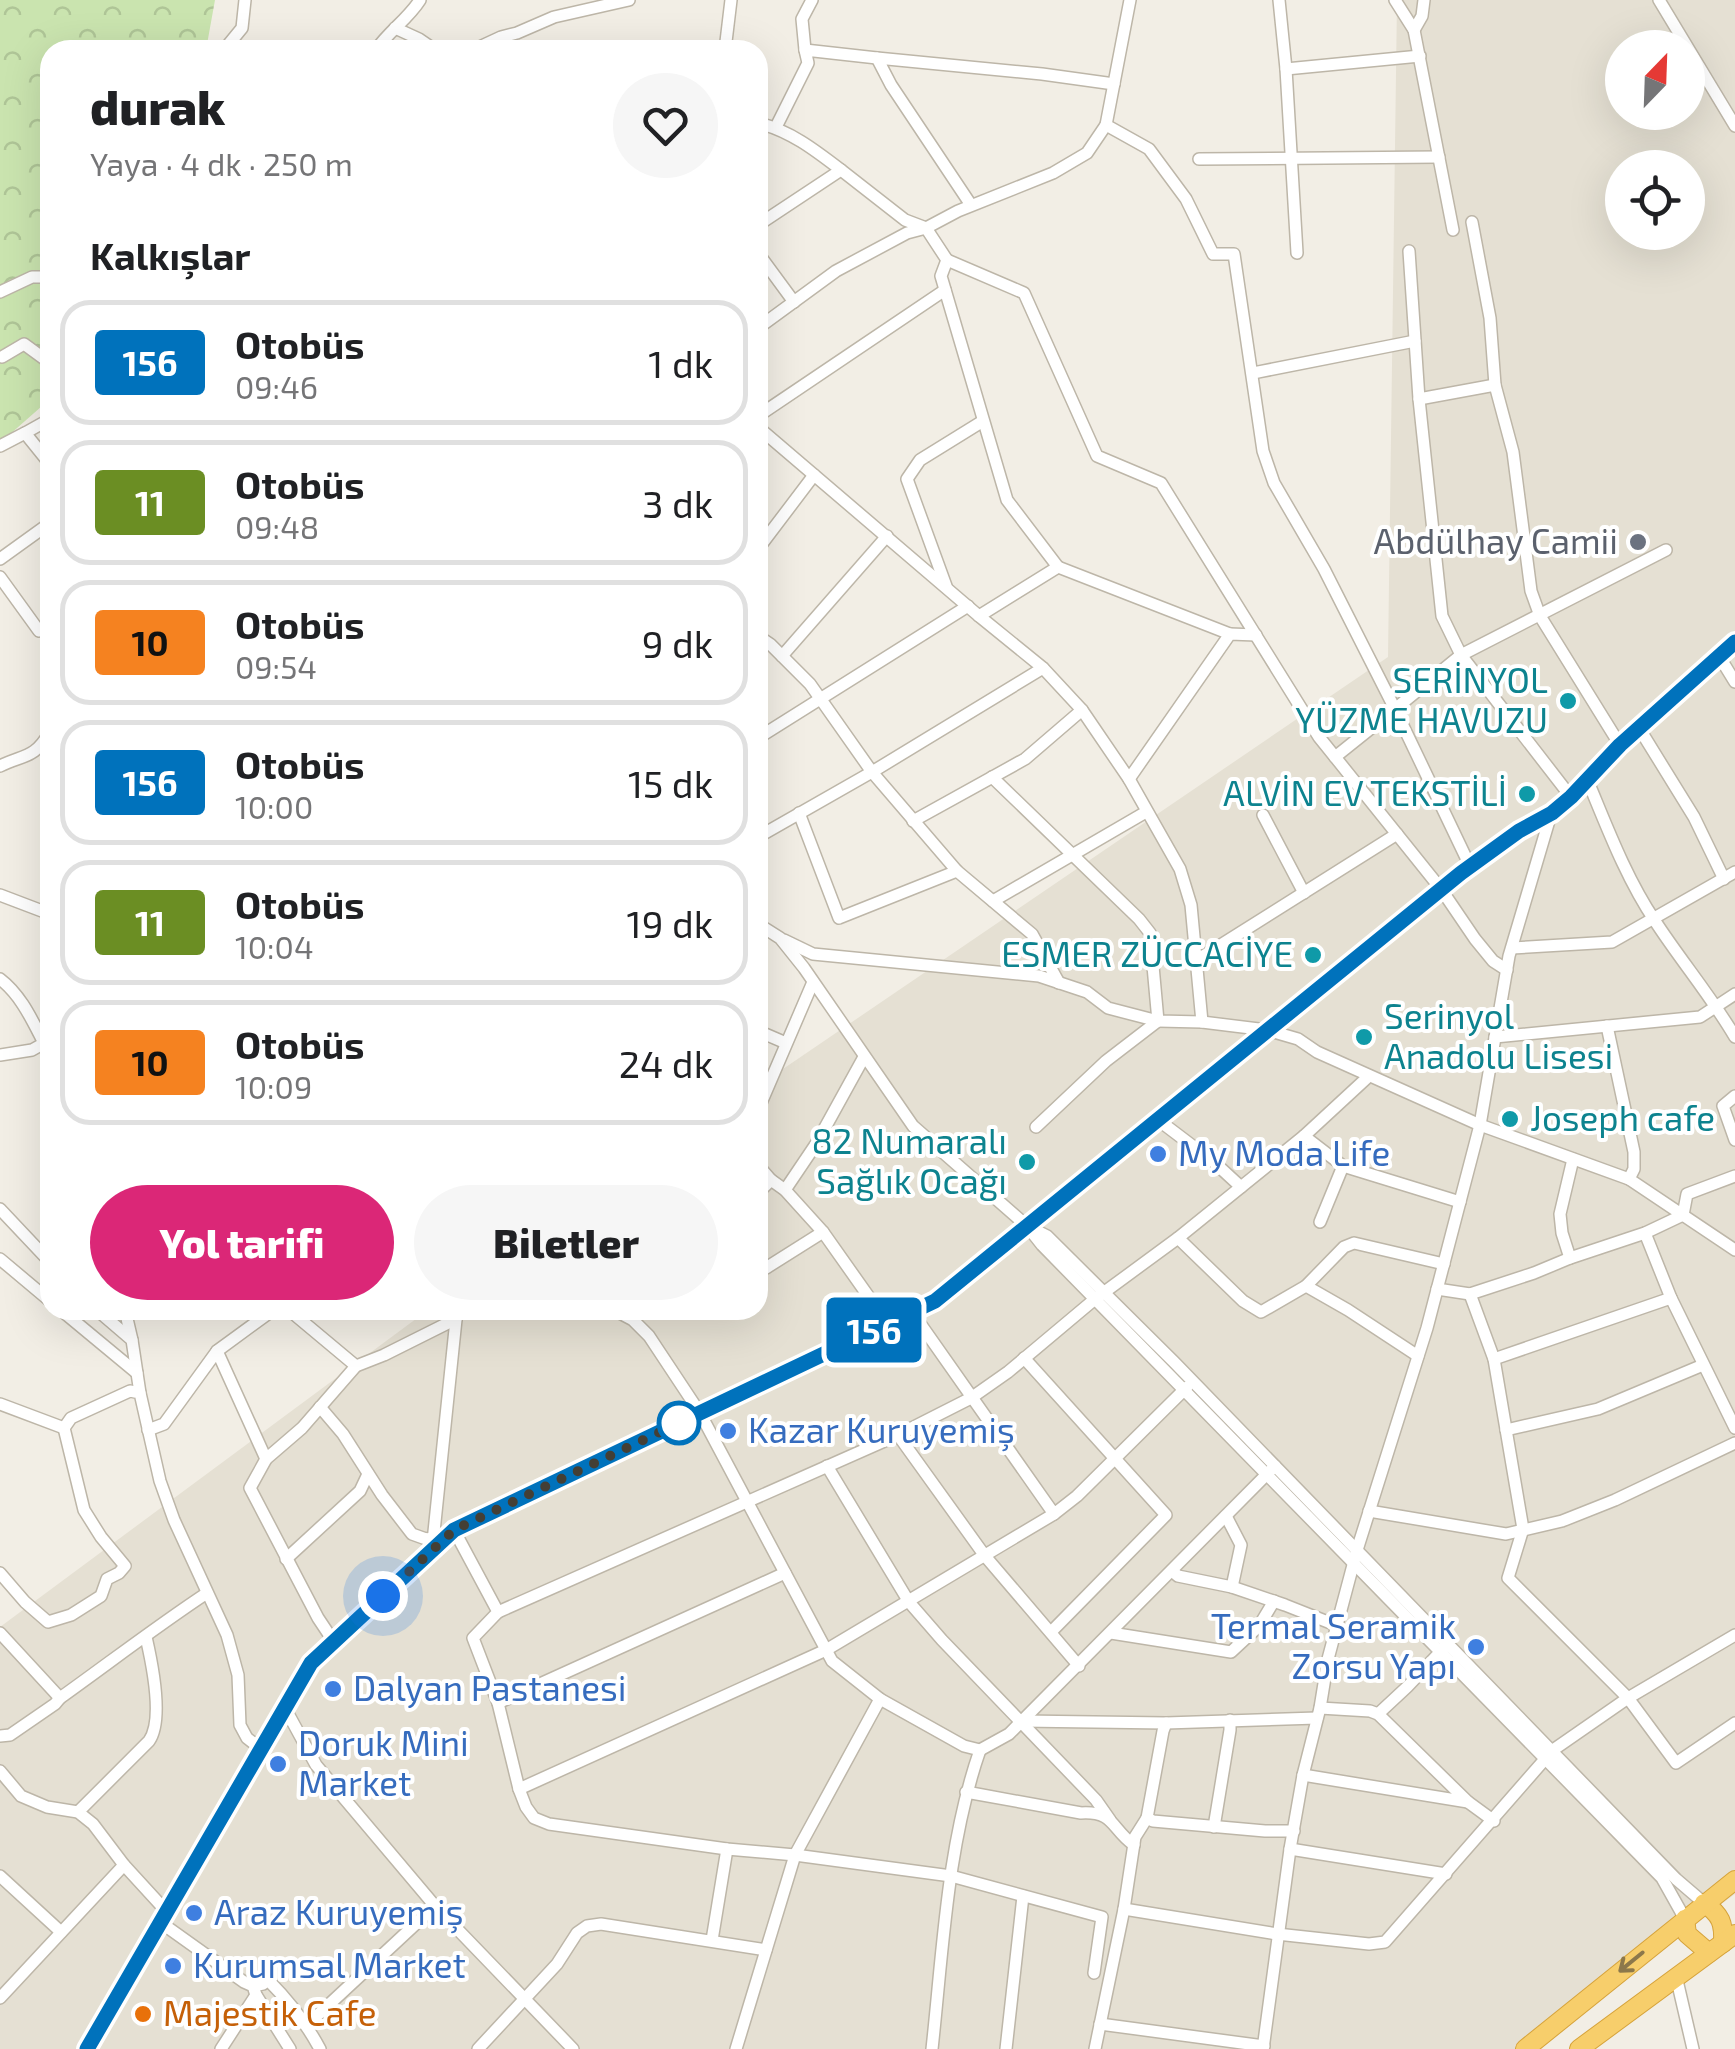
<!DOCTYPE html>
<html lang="tr">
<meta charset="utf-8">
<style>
:root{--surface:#fff;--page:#f6f6f6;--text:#202124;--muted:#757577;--line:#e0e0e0;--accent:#db2777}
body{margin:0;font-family:"Exo 2",sans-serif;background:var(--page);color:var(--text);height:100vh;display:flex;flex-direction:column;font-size:38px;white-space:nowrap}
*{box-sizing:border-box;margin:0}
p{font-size:32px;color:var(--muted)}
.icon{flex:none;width:55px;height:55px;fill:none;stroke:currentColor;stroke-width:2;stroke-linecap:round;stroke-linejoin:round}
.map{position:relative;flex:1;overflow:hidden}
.sheet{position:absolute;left:40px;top:40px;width:728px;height:1280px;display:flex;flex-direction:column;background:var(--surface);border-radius:30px;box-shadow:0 10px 40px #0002}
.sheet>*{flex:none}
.badge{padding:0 20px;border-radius:8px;font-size:35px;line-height:65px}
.needle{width:65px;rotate:23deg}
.tools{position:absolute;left:1605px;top:30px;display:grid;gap:20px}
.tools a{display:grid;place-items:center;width:100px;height:100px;border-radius:50%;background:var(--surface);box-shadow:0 10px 40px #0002;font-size:50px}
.you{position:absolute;width:50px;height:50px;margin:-25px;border:8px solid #fff;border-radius:50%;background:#1a73e8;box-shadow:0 0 0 15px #1a73e833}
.map>.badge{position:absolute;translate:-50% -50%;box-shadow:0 0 0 5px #fff}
h2{padding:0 50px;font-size:38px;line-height:90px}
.round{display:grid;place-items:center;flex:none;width:105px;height:105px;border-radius:52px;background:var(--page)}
.summary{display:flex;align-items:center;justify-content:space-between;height:170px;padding:0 50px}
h1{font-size:48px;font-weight:800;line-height:75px}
.cta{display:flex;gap:20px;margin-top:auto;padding:20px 50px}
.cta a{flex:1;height:115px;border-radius:60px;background:var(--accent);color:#fff;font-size:40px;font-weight:800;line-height:115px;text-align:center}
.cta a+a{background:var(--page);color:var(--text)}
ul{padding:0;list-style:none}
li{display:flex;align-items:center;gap:30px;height:125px;margin:0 20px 15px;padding:0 30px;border:5px solid var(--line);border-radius:30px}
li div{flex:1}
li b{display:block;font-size:38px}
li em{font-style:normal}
li .badge{min-width:110px;font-weight:700;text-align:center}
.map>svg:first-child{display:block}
.residential{fill:#e5e0d3;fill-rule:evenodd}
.forest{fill:url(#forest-crowns)}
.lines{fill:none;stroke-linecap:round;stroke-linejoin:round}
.minor-casing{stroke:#bdb6a8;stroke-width:14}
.highway-casing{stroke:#d6a33b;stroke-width:20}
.minor{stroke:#fff;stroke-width:11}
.highway{stroke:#f7ce6b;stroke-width:18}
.oneway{stroke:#8c784b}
.line-casing{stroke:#fff;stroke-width:22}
.line{stroke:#0072bc;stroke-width:15}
.walk{stroke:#443f35;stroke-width:10;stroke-dasharray:0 18}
.worship-dot{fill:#6b7280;stroke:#fff;stroke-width:4}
.culture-dot{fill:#0f9aa8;stroke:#fff;stroke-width:4}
.shop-dot{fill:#3f7fe0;stroke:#fff;stroke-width:4}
.stop-dot{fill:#fff;stroke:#0072bc;stroke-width:5}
.food-dot{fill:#e8710a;stroke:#fff;stroke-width:4}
.labels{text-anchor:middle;stroke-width:8;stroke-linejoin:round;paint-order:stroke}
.worship-label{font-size:35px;fill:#5b616d;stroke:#fff;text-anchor:end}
.culture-label{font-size:35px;fill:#0d838f;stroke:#fff;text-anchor:end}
.shop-label{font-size:35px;fill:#366cbe;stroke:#fff;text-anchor:start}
.food-label{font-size:35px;fill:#c56008;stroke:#fff;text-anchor:start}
</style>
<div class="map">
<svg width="1735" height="2049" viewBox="0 0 1735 2049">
<defs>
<pattern id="forest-crowns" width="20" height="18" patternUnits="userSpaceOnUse" patternTransform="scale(2.5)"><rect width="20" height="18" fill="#cae4af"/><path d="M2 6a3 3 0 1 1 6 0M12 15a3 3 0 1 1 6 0" fill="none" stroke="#afc597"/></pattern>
</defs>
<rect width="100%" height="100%" fill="#f2eee5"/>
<path class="residential" d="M1397,0H1735V1894L1522,2049H0V1627L428,1310H758V1086L1388,657ZM1622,48H1688V112H1622ZM1622,168H1688V232H1622Z"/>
<polygon class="forest" points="0,0 215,0 206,50 50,50 50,399 0,443"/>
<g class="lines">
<defs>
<g id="minor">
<polyline points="1279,0 1286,69 1297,253"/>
<polyline points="1395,0 1414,30 1453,230"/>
<polyline points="1659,0 1735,126"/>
<polyline points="395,28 419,39 435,50"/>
<polyline points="1414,30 1422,16 1424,0"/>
<polyline points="224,50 242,28 245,0"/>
<path d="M376,50C389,31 408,19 420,0"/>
<polyline points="473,50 501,37 517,33 554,17 629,0"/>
<polyline points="725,50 731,0"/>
<polyline points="805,50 802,19 812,0"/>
<polyline points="1286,69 1420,56"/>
<path d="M758,123C789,130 815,150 841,170"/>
<polyline points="1106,125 1149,149 1186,199 1213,254 1234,254 1263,451 1274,483 1324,569 1395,709 1461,655 1666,550"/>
<polyline points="776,127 808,63 805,50 877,58"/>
<polyline points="1199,159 1439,157"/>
<polyline points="971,205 891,85 877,58 1042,74 1114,84"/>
<polyline points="1472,222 1490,318 1495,385"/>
<polyline points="758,225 841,170 905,220 926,228 947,260 1024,293 1097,456 1161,483 1319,737 1441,889 1475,939 1493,961 1507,970"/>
<polyline points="1409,251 1419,399 1442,616 1461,655 1571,797"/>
<polyline points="758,253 794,302"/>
<polyline points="947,260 941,276 1007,500 1058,567 979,616 1043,668 1082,710 1129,779 1180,869 1191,905 1202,1022"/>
<polyline points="0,292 32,277 50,277"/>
<polyline points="758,328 836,271 907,233 926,228 958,211 1053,173 1087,153 1106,125 1130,0"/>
<polyline points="2,357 24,344 50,363"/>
<polyline points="1253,373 1415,341"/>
<polyline points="1419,399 1495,385 1513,452 1531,591 1540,616 1620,745"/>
<polyline points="758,416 945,290"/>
<polyline points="50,419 25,433 50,464"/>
<polyline points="758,427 979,616"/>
<polyline points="0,446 25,433"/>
<polyline points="758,549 814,475"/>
<polyline points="0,559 50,523"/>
<polyline points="1058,567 1230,634"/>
<polyline points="0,577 39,631 50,623"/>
<polyline points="946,586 907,479 920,460 983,421"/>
<polyline points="758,636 770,644 810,684 872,772 957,871 1032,934 1059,983"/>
<polyline points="782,656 887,536"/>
<polyline points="1719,656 1735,682"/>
<polyline points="1639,728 1694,817 1724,879"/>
<polyline points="758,738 968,606"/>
<polyline points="1335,757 1395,709 1470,866"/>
<path d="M0,766C25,754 34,759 50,732"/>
<polyline points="992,777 1139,919 1150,933 1158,1021 1106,1061 1036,1127"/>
<polyline points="1129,779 1230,634 1256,635"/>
<path d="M1587,779C1607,827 1626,878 1655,921C1681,961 1711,996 1735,1037"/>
<polyline points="799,813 839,918 957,871"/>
<polyline points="1263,815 1304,893"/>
<polyline points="913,821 1025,759 1082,710"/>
<polyline points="758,837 872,772 1043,668"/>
<polyline points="0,895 50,914"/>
<polyline points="993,901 1146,812"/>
<polyline points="758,924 780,938 804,968 913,1126 1027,1226 1042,1245 1662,1878 1685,1919"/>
<polyline points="784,940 813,954 1039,976 1087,992 1108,1008 1158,1021 1202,1022 1267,1030 1298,1039 1317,1052 1480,1125 1629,1179 1735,1250"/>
<polyline points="1512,948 1612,942 1735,872"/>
<polyline points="1197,960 1397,834"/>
<path d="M0,979C21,995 32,1020 44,1043"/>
<polyline points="1607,1026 1634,1152 1634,1169 1629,1179"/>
<polyline points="758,1031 786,1043"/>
<polyline points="1495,1037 1700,1017 1735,994"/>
<polyline points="0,1055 32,1050 48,1041"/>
<polyline points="1369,1076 1304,1136 1343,1166 1460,1202"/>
<polyline points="1735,1096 1723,1106 1735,1140"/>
<polyline points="758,1110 813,982"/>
<polyline points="1157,1119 1215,1163 1241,1187"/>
<polyline points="758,1165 771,1180 785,1190 823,1232 888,1324"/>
<polyline points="785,1190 816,1144 864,1057"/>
<polyline points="758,1193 771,1180"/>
<polyline points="0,1209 50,1262"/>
<polyline points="1320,1222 1343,1166"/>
<polyline points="1031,1228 1047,1236 1174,1362 1676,1879 1704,1903"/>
<polyline points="1645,1233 1671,1298 1735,1428"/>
<polyline points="1178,1238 1243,1301 1261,1312 1306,1286 1344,1247 1354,1243 1444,1264"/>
<polyline points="1570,1258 1645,1233 1683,1215 1687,1194 1735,1176"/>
<polyline points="0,1259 50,1301"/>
<polyline points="766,1268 823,1232"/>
<polyline points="1306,1286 1348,1310 1418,1356"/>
<polyline points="1437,1289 1470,1294 1534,1273 1570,1258 1562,1233 1560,1214 1573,1159"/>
<polyline points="1470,1294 1494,1359 1523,1529 1508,1578 1628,1698 1676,1763 1735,1723"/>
<polyline points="61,1310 137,1373"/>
<polyline points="97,1310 132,1340 140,1393"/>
<polyline points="125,1310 132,1340"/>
<polyline points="289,1310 356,1366"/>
<polyline points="614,1310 633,1320 649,1336 700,1413 832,1661 880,1699 964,1746 980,1750 1009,1734 1275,1466"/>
<polyline points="912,1312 1054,1514 1077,1496 1187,1387"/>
<polyline points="217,1351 266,1459"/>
<polyline points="1024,1358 1166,1515 1051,1632"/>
<polyline points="1494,1359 1671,1298"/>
<polyline points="0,1404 64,1428"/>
<polyline points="320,1407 343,1434 382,1495 412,1534 426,1539 433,1538"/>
<polyline points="148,1430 164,1424 217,1351 273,1310"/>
<polyline points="1506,1430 1598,1409 1703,1365"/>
<polyline points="898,1435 985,1556 1079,1666"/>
<polyline points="827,1466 909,1602 942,1640 1096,1800 1110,1820"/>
<polyline points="1369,1511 1506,1534 1562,1521 1615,1500 1735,1443"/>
<polyline points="454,1530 498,1612 473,1638 498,1703 519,1789 526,1807 534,1818 549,1824 727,1849 795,1855 951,1876 1102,1917 1094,1973"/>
<polyline points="432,1551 457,1310"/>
<polyline points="286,1559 360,1491 368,1474"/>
<polyline points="1172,1571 1178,1576 1232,1587 1241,1545 1226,1516"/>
<polyline points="0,1573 25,1602 48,1622 71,1615 101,1596 107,1579 119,1573 125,1566 101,1537 84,1510 64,1428 71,1418 130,1391 140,1393 160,1481 174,1520 227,1635 238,1675 240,1725 247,1738 261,1749"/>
<polyline points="1232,1587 1285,1605 1338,1626"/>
<polyline points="498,1612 898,1435 971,1398 1008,1372 1095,1299 1178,1238 1304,1136"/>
<polyline points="0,1633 60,1698"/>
<polyline points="1111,1633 1231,1652 1259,1626 1274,1601"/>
<polyline points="334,1642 318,1618 250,1488 266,1459 302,1428 356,1366 384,1355 456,1319"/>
<polyline points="498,1703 785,1573"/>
<polyline points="285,1708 316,1765 435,1906 573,2049"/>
<polyline points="1320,1708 1370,1711 1378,1714 1468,1802 1494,1821"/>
<polyline points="1378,1714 1407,1687 1445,1647"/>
<polyline points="1022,1721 1166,1723 1317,1718"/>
<polyline points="1166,1723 1163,1731 1147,1818 1153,1821 1265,1831 1294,1831"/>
<path d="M0,1736L10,1735L55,1704L60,1698C109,1663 157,1626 207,1593"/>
<polyline points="0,1771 21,1796 47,1807 78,1812 93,1824 124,1865 167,1912"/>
<polyline points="1303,1775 1468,1802"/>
<polyline points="519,1789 826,1650 1054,1514"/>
<path d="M966,1792L1081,1813C1115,1811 1111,1829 1134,1845"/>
<path d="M78,1812L149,1741C164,1720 152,1663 146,1637"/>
<polyline points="1214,1827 1230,1730 1230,1720"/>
<polyline points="1290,1849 1446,1874"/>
<polyline points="0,1876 61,1932"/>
<polyline points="1124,1909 1277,1934 1369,1944 1385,1942 1553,1750 1628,1698 1735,1635"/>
<polyline points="160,1922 244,1982 253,1986 256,1995 290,2049"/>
<polyline points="712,1940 727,1849"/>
<polyline points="1676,1976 1693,2049"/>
<path d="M253,1986L263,1984L268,1980C289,2001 306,2023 320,2049"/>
<polyline points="0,1998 124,1865"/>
<polyline points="1100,2024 1264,2046"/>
<polyline points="307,2025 435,1906"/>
<polyline points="87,2049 311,1663 454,1530 935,1301 1470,866 1519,831 1551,813 1571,797 1620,745 1735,642"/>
<polyline points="221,2049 256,1995"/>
<polyline points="478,2049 557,1964 577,1933 587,1926 601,1924 766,1950"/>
<polyline points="736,2049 795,1855 880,1699"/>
<path d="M932,2049C943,1949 947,1845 980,1750"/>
<polyline points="1006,2049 1023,1896"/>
<polyline points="1095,2049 1124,1909 1135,1837 1147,1818"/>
<polyline points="1263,2049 1290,1849 1303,1775 1320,1708 1328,1659 1357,1550 1427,1328 1480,1125 1509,956 1551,814"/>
</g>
<g id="highway">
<path d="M1704,1903C1721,1915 1724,1923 1723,1943"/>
<polyline points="1685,1919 1687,1934 1709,1953"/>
<polyline points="1525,2049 1735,1880"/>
<polyline points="1579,2049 1735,1934"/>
</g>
</defs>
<use href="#minor" class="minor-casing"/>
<use href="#highway" class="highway-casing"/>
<use href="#minor" class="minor"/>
<use href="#highway" class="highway"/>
</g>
<defs><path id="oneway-shaft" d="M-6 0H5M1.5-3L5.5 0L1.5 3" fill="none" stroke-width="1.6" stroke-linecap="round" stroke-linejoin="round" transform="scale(2.5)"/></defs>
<use class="oneway" href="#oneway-shaft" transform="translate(1631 1962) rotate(141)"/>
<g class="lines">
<defs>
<polyline id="line" points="87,2049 311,1663 454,1530 935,1301 1461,873 1519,831 1552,813 1571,797 1620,745 1735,642"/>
</defs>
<use href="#line" class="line-casing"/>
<use href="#line" class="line"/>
<polyline class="walk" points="383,1596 454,1530 679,1423"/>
</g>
<circle class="worship-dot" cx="1638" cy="542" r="10"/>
<g class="culture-dot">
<circle cx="1568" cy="701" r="10"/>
<circle cx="1527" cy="794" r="10"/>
<circle cx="1313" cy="955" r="10"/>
<circle cx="1364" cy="1037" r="10"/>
<circle cx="1510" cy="1119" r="10"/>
<circle cx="1027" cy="1162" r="10"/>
</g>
<g class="shop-dot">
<circle cx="1158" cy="1154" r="10"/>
<circle cx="728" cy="1431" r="10"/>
<circle cx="1476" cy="1647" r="10"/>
<circle cx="333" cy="1689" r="10"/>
<circle cx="278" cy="1764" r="10"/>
<circle cx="194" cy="1913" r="10"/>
<circle cx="173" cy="1966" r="10"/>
</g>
<circle class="stop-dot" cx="679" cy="1423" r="20"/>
<circle class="food-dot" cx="143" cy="2014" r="10"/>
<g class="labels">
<g class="worship-label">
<text x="1618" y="554">Abdülhay Camii</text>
</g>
<g class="culture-label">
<text x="1548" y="693">SERİNYOL<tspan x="1548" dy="40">YÜZME HAVUZU</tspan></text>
<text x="1507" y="806">ALVİN EV TEKSTİLİ</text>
<text x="1293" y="967">ESMER ZÜCCACİYE</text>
<text x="1384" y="1029" text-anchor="start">Serinyol<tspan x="1384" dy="40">Anadolu Lisesi</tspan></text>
<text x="1530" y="1131" text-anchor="start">Joseph cafe</text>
<text x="1007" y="1154">82 Numaralı<tspan x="1007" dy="40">Sağlık Ocağı</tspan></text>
</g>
<g class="shop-label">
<text x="1178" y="1166">My Moda Life</text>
<text x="748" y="1443">Kazar Kuruyemiş</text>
<text x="1456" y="1639" text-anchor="end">Termal Seramik<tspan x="1456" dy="40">Zorsu Yapı</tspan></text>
<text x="353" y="1701">Dalyan Pastanesi</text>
<text x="298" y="1756">Doruk Mini<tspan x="298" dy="40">Market</tspan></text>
<text x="214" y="1925">Araz Kuruyemiş</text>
<text x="193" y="1978">Kurumsal Market</text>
</g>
<g class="food-label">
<text x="163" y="2026">Majestik Cafe</text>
</g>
</g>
</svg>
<div class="tools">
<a><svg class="needle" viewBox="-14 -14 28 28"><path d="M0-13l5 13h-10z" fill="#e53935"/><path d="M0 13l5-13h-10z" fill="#757577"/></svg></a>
<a><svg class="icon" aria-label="locate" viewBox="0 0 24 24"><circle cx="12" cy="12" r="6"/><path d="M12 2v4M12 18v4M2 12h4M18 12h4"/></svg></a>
</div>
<div class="you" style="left:383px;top:1596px"></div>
<b class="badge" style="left:874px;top:1330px;background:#0072bc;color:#fff">156</b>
<section class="sheet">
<div class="summary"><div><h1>durak</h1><p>Yaya · 4 dk · 250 m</p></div><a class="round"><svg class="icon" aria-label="heart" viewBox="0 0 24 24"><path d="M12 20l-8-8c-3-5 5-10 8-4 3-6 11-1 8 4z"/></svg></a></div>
<h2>Kalkışlar</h2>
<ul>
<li><span class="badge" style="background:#0072bc;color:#fff">156</span><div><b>Otobüs</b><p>09:46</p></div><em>1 dk</em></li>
<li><span class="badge" style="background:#6b8e23;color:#fff">11</span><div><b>Otobüs</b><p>09:48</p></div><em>3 dk</em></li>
<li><span class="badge" style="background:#f58220;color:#111">10</span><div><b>Otobüs</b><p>09:54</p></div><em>9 dk</em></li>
<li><span class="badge" style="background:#0072bc;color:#fff">156</span><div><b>Otobüs</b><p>10:00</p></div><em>15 dk</em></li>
<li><span class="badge" style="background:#6b8e23;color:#fff">11</span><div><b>Otobüs</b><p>10:04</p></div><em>19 dk</em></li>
<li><span class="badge" style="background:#f58220;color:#111">10</span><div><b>Otobüs</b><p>10:09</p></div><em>24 dk</em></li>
</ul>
<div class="cta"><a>Yol tarifi</a><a>Biletler</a></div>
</section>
</div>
